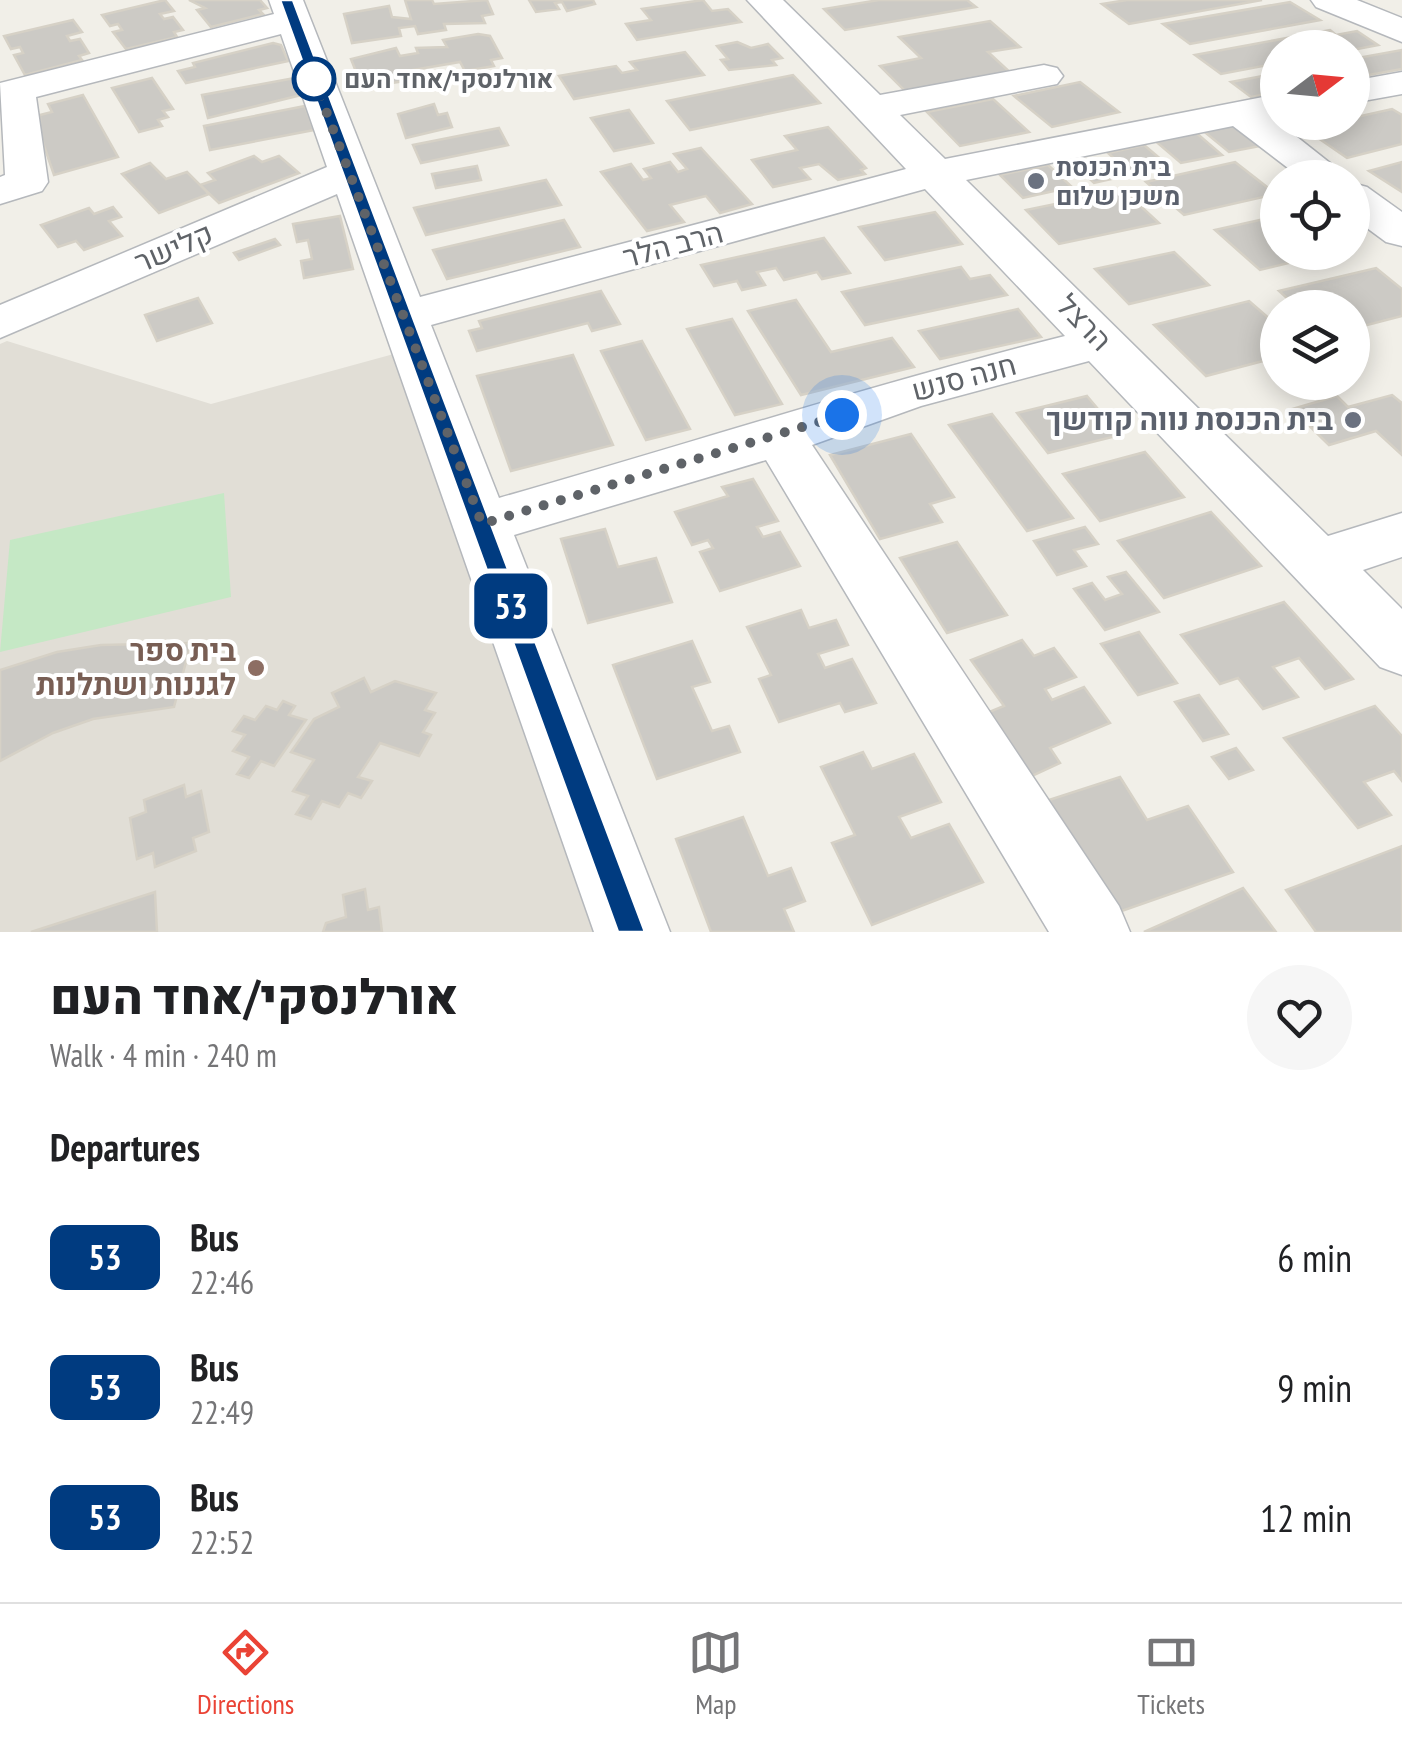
<!DOCTYPE html>
<meta charset="utf-8">
<style>
:root{--surface:#fff;--page:#f6f6f6;--text:#202124;--muted:#757577;--line:#e0e0e0;--accent:#ea4335}
body{margin:0;font-family:"PT Sans Narrow",Heebo,sans-serif;background:var(--page);color:var(--text);height:100vh;display:flex;flex-direction:column;font-size:38px;white-space:nowrap}
*{box-sizing:border-box;margin:0}
p{font-size:32px;color:var(--muted)}
.icon{flex:none;width:55px;height:55px;fill:none;stroke:currentColor;stroke-width:2;stroke-linecap:round;stroke-linejoin:round}
.map{position:relative;height:932px;overflow:hidden}
.side{display:flex;flex-direction:column;background:var(--surface);flex:1}
.side>*{flex:none}
.badge{padding:0 20px;border-radius:15px;font-size:35px;line-height:65px}
.needle{width:65px;rotate:74deg}
.buttons{position:absolute;left:1260px;top:30px;display:grid;gap:20px}
.buttons a{display:grid;place-items:center;width:110px;height:110px;border-radius:50%;background:var(--surface);box-shadow:0 5px 25px #0003;font-size:50px}
.you{position:absolute;width:50px;height:50px;margin:-25px;border:8px solid #fff;border-radius:50%;background:#1a73e8;box-shadow:0 0 0 15px #1a73e833}
.map>.badge{position:absolute;translate:-50% -50%;box-shadow:0 0 0 5px #fff}
h2{padding:0 50px;font-size:38px;line-height:90px}
.round{display:grid;place-items:center;flex:none;width:105px;height:105px;border-radius:52px;background:var(--page)}
.summary{display:flex;align-items:center;justify-content:space-between;height:170px;padding:0 50px}
h1{font-size:48px;font-weight:800;line-height:75px}
ul{padding:0;list-style:none}
li{display:flex;align-items:center;gap:30px;height:130px;padding:0 50px}
li div{flex:1}
li b{display:block;font-size:38px}
li em{font-style:normal}
li .badge{min-width:110px;font-weight:700;text-align:center}
.tab-bar{display:flex;justify-content:space-around;align-items:center;height:140px;border-top:2px solid var(--line);background:var(--surface);font-size:28px;color:var(--muted)}
.tab-bar a{display:grid;justify-items:center;gap:5px}
.tab-bar .current{color:var(--accent)}
.map>svg:first-child{display:block}
.education{fill:#e1ded6}
.green{fill:#c5e8c5}
.building{fill:#cccac5;stroke:#d6d1c6;stroke-width:2.5}
.lines{fill:none;stroke-linecap:round;stroke-linejoin:round}
.minor-casing{stroke:#b5b8bc;stroke-width:3}
.minor{fill:#fff;fill-rule:evenodd}
.line{fill:#003b80;stroke:#fff;stroke-width:2.5}
.walk{stroke:#5f6368;stroke-width:10;stroke-dasharray:0 18}
.stop-dot{fill:#fff;stroke:#003b80;stroke-width:5}
.worship-dot{fill:#6b7280;stroke:#fff;stroke-width:4}
.education-dot{fill:#8d6e63;stroke:#fff;stroke-width:4}
.labels{text-anchor:middle;stroke-width:8;stroke-linejoin:round;paint-order:stroke}
.far-stop-label{font-size:25px;font-weight:bold;fill:#5f6368;stroke:#fff;text-anchor:start}
.far-worship-label{font-size:25px;font-weight:bold;fill:#5b616d;stroke:#fff;text-anchor:start}
.street-label{font-size:30px;fill:#5f6368;stroke:#fff}
.worship-label{font-size:30px;font-weight:bold;fill:#5b616d;stroke:#fff;text-anchor:end}
.education-label{font-size:30px;font-weight:bold;fill:#785e54;stroke:#fff;text-anchor:end}
</style>
<div class="map">
<svg width="1402" height="932" viewBox="0 0 1402 932">
<rect width="100%" height="100%" fill="#f1efe8"/>
<polygon class="education" points="7,341 211,404 401,352 603,932 0,932 0,344"/>
<polygon class="green" points="224,493 231,597 0,652 10,540"/>
<g class="building">
<polygon points="165,0 174,11 160,14 164,19 173,17 183,30 174,32 177,37 126,49 113,32 122,30 118,24 110,26 102,15"/>
<polygon points="189,0 260,0 267,8 259,10 263,14 211,27 197,10 205,8"/>
<polygon points="405,0 432,0 434,4 487,0 493,14 482,16 485,23 444,24 446,30 418,34 415,26 399,28 401,36 352,43 344,14 389,6 392,17 411,19"/>
<polygon points="529,0 593,0 595,4 567,11 562,2 555,3 559,9 536,12"/>
<polygon points="703,0 712,11 728,9 741,22 637,40 626,24 651,20 642,9"/>
<polygon points="879,0 967,0 976,7 845,30 824,9"/>
<polygon points="1127,0 1262,0 1129,24 1102,4"/>
<polygon points="1290,2 1320,20 1190,44 1163,24"/>
<polygon points="73,20 82,32 67,36 70,41 80,39 89,53 79,56 82,60 25,75 14,55 23,53 20,47 11,49 4,36"/>
<polygon points="990,21 1020,47 988,52 1014,76 909,95 880,66 921,58 899,37"/>
<polygon points="1330,30 1336,35 1357,31 1378,45 1352,50 1278,48 1278,63 1221,74 1195,55"/>
<polygon points="478,34 490,36 502,58 491,60 494,66 465,71 460,62 413,70 417,79 374,86 371,81 360,82 351,59 396,48 400,56 418,53 416,48 447,47 443,40"/>
<polygon points="737,42 751,48 768,44 782,58 772,60 776,65 729,70 721,60 728,59 717,46"/>
<polygon points="273,43 281,45 288,61 186,83 178,71 195,67 193,63"/>
<polygon points="1402,50 1402,69 1352,78 1352,59"/>
<polygon points="685,52 704,75 574,99 559,76 616,66 622,73 637,70 630,62"/>
<polygon points="1278,73 1278,92 1251,97 1231,82"/>
<polygon points="793,75 820,103 690,130 667,101"/>
<polygon points="152,78 173,109 163,111 168,117 158,120 162,126 139,132 112,88"/>
<polygon points="295,78 301,95 208,118 202,95"/>
<polygon points="1080,82 1119,112 1052,127 1014,96"/>
<polygon points="83,95 118,157 54,175 40,134 40,115 52,112 48,104"/>
<polygon points="993,99 1029,132 960,146 927,112"/>
<polygon points="434,104 438,115 447,113 452,127 406,138 398,114"/>
<polygon points="305,106 314,130 210,150 204,126"/>
<polygon points="1392,109 1402,115 1402,144 1347,158 1305,129 1352,122 1352,118"/>
<polygon points="629,110 653,143 614,151 591,118"/>
<polygon points="1233,123 1260,146 1229,152 1201,129"/>
<polygon points="828,127 866,168 861,170 865,174 838,180 819,164 800,168 810,179 773,187 752,160 797,150 785,136"/>
<polygon points="499,128 508,145 421,163 413,145"/>
<polygon points="1194,131 1222,155 1181,163 1153,139"/>
<polygon points="1144,145 1169,166 1094,183 1080,170 1118,162 1108,153"/>
<polygon points="701,148 752,204 720,213 706,196 670,205 684,222 647,231 601,172 631,164 643,180 651,178 644,169 670,162 678,172 687,169 674,154"/>
<polygon points="254,156 262,162 279,156 299,173 219,203 200,185 215,180 208,173"/>
<polygon points="1235,162 1276,194 1184,215 1146,182"/>
<polygon points="1402,162 1402,192 1369,171"/>
<polygon points="150,163 166,179 187,172 209,194 159,213 122,174"/>
<polygon points="1048,165 1072,187 1023,198 1000,175"/>
<polygon points="477,166 481,180 436,188 432,174"/>
<polygon points="546,180 561,205 426,235 414,208"/>
<polygon points="1123,190 1159,223 1059,244 1026,210"/>
<polygon points="113,207 121,217 109,221 122,236 84,250 76,241 58,247 41,225 89,208 94,214"/>
<polygon points="935,212 962,244 885,260 859,227"/>
<polygon points="340,216 353,269 304,278 301,261 312,259 308,240 297,242 293,224"/>
<polygon points="1278,216 1278,252 1334,252 1260,270 1215,230"/>
<polygon points="564,220 580,247 447,279 433,250"/>
<polygon points="824,238 850,273 822,279 817,272 784,280 776,268 757,272 765,285 742,290 737,281 714,286 701,265"/>
<polygon points="275,239 280,245 239,260 234,253"/>
<polygon points="1174,252 1209,285 1129,304 1095,269"/>
<polygon points="961,267 970,279 990,275 1007,295 865,325 842,292"/>
<polygon points="1376,268 1402,289 1402,316 1352,329 1352,308 1298,308 1279,291"/>
<polygon points="601,291 620,324 592,331 588,323 477,351 469,331 482,328 479,321"/>
<polygon points="198,298 212,323 157,341 145,315"/>
<polygon points="796,300 831,352 892,338 914,367 801,395 748,311"/>
<polygon points="1249,301 1278,326 1278,357 1206,376 1154,325"/>
<polygon points="1018,309 1041,337 940,359 919,331"/>
<polygon points="732,319 782,404 735,415 687,329"/>
<polygon points="642,341 690,429 646,440 601,351"/>
<polygon points="573,355 613,445 511,471 477,376"/>
<polygon points="1392,395 1402,403 1402,455 1376,431 1329,445 1292,409 1337,396 1348,407"/>
<polygon points="1087,396 1120,435 1048,453 1017,413"/>
<polygon points="992,414 1073,518 1027,531 949,425"/>
<polygon points="911,434 954,497 930,504 942,522 880,539 830,455"/>
<polygon points="1145,452 1184,497 1100,521 1063,474"/>
<polygon points="753,479 778,521 757,527 763,537 780,532 800,566 720,591 700,552 713,548 708,540 692,545 675,512 728,496 722,487"/>
<polygon points="1211,512 1261,566 1164,598 1118,541"/>
<polygon points="1085,527 1098,544 1074,550 1086,566 1057,575 1034,541"/>
<polygon points="605,529 618,567 656,558 672,602 588,623 561,539"/>
<polygon points="957,542 1007,615 947,633 900,558"/>
<polygon points="1126,572 1159,612 1105,630 1074,589 1092,583 1105,600 1122,594 1108,577"/>
<polygon points="1284,602 1353,679 1325,689 1299,658 1273,667 1298,697 1263,709 1238,678 1220,684 1181,635"/>
<polygon points="801,610 809,628 836,620 848,645 818,654 825,668 852,659 876,703 845,712 840,703 779,722 759,679 771,675 747,627"/>
<polygon points="1139,632 1177,683 1138,695 1101,644"/>
<polygon points="1022,640 1034,656 1054,648 1076,677 1045,689 1052,700 1084,687 1110,723 1050,748 1060,763 1032,776 989,712 1004,706 971,660"/>
<polygon points="692,641 710,682 692,687 712,731 729,726 740,752 657,779 613,665"/>
<polygon points="191,643 174,707 93,719 53,733 0,761 0,670 57,652 101,645"/>
<polygon points="364,678 371,692 395,681 436,693 425,710 435,713 423,732 431,735 419,756 380,743 358,777 372,781 361,798 348,793 339,807 322,801 311,819 296,814 308,796 293,791 314,760 291,752 314,719 339,707 332,693"/>
<polygon points="1199,695 1228,734 1203,741 1175,702"/>
<polygon points="283,701 295,706 289,715 306,720 274,766 261,761 249,778 237,774 249,757 233,751 245,735 233,731 244,716 255,720 266,706 277,710"/>
<polygon points="1375,706 1402,736 1402,781 1394,771 1364,782 1391,815 1358,828 1284,738"/>
<polygon points="1236,748 1253,770 1229,779 1212,757"/>
<polygon points="863,752 872,769 914,754 941,802 899,817 911,838 949,824 983,882 872,925 832,843 855,835 821,767"/>
<polygon points="1120,777 1147,820 1188,806 1233,872 1116,913 1049,800"/>
<polygon points="184,785 186,797 201,791 209,832 193,838 196,851 155,867 153,853 137,859 130,818 146,812 144,800"/>
<polygon points="743,817 768,876 791,868 805,901 784,909 794,932 711,932 676,839"/>
<polygon points="1402,846 1402,932 1316,932 1286,890"/>
<polygon points="1243,888 1276,932 1144,932"/>
<polygon points="365,889 368,910 379,907 382,932 323,932 326,923 346,917 343,895"/>
<polygon points="155,892 157,932 31,932"/>
</g>
<g class="lines">
<defs>
<g id="minor">
<path d="M269,0H303L420,297L906,169L747,0H783L880,95L1044,65L1057,68L1063,76L1057,84L900,115L945,159L1278,94V117L1273,118L1349,178H1301L1233,126L966,180L1328,536L1402,513V557L1363,570L1402,609V675L1380,667L1089,361L921,406L812,445L1119,906L1130,932H1049L766,460L514,535L670,932H594L337,194L0,338V305L327,167L281,34L36,97L48,182L42,191L0,204V177L5,175L0,83L274,14ZM925,189L1065,336C874,384 688,444 499,498L431,325Z"/>
<polygon points="1311,0 1357,0 1402,18 1402,42 1316,7"/>
<polygon points="1402,72 1402,94 1352,103 1352,81"/>
<polygon points="1352,183 1367,187 1402,212 1402,246 1386,242 1352,217"/>
</g>
</defs>
<use href="#minor" class="minor-casing"/>
<use href="#minor" class="minor"/>
</g>
<polygon class="line" points="280,0 293,0 645,932 618,932"/>
<g class="lines">
<polyline class="walk" points="314,79 482,524 842,415"/>
</g>
<circle class="stop-dot" cx="314" cy="79" r="20"/>
<g class="worship-dot">
<circle cx="1036" cy="181" r="10"/>
<circle cx="1353" cy="420" r="10"/>
</g>
<circle class="education-dot" cx="256" cy="668" r="10"/>
<g class="labels">
<g class="far-stop-label">
<text x="344" y="88">אורלנסקי/אחד העם</text>
</g>
<g class="far-worship-label">
<text x="1056" y="176">בית הכנסת<tspan x="1056" dy="29">משכן שלום</tspan></text>
</g>
<g class="street-label">
<text transform="translate(673 245) rotate(-15)" y="10">הרב הלר</text>
<text transform="translate(174 248) rotate(-23)" y="10">קלישר</text>
<text transform="translate(1084 323) rotate(46)" y="10">הרצל</text>
<text transform="translate(964 378) rotate(-15)" y="10">חנה סנש</text>
</g>
<g class="worship-label">
<text x="1333" y="430">בית הכנסת נווה קודשך</text>
</g>
<g class="education-label">
<text x="236" y="661">בית ספר<tspan x="236" dy="34">לגננות ושתלנות</tspan></text>
</g>
</g>
</svg>
<div class="buttons">
<a><svg class="needle" viewBox="-14 -14 28 28"><path d="M0-13l5 13h-10z" fill="#e53935"/><path d="M0 13l5-13h-10z" fill="#757577"/></svg></a>
<a><svg class="icon" aria-label="locate" viewBox="0 0 24 24"><circle cx="12" cy="12" r="6"/><path d="M12 2v4M12 18v4M2 12h4M18 12h4"/></svg></a>
<a><svg class="icon" aria-label="layers" viewBox="0 0 24 24"><path d="M12 4l9 5-9 5-9-5zM3 14l9 5 9-5"/></svg></a>
</div>
<div class="you" style="left:842px;top:415px"></div>
<b class="badge" style="left:511px;top:606px;background:#003b80;color:#fff">53</b>
</div>
<section class="side">
<div class="summary"><div><h1>אורלנסקי/אחד העם</h1><p>Walk · 4 min · 240 m</p></div><a class="round"><svg class="icon" aria-label="heart" viewBox="0 0 24 24"><path d="M12 20l-8-8c-3-5 5-10 8-4 3-6 11-1 8 4z"/></svg></a></div>
<h2>Departures</h2>
<ul>
<li><span class="badge" style="background:#003b80;color:#fff">53</span><div><b>Bus</b><p>22:46</p></div><em>6 min</em></li>
<li><span class="badge" style="background:#003b80;color:#fff">53</span><div><b>Bus</b><p>22:49</p></div><em>9 min</em></li>
<li><span class="badge" style="background:#003b80;color:#fff">53</span><div><b>Bus</b><p>22:52</p></div><em>12 min</em></li>
</ul>
</section>
<nav class="tab-bar">
<a class="current"><svg class="icon" aria-label="directions" viewBox="0 0 24 24"><path d="M12 3l9 9-9 9-9-9zM9 14v-3h6M13 9l2 2-2 2"/></svg>Directions</a>
<a><svg class="icon" aria-label="map" viewBox="0 0 24 24"><path d="M3 6l6-2 6 2 6-2v14l-6 2-6-2-6 2zM9 4v14M15 6v14"/></svg>Map</a>
<a><svg class="icon" aria-label="tickets" viewBox="0 0 24 24"><path d="M3 7h18v10H3zM15 7v10"/></svg>Tickets</a>
</nav>
